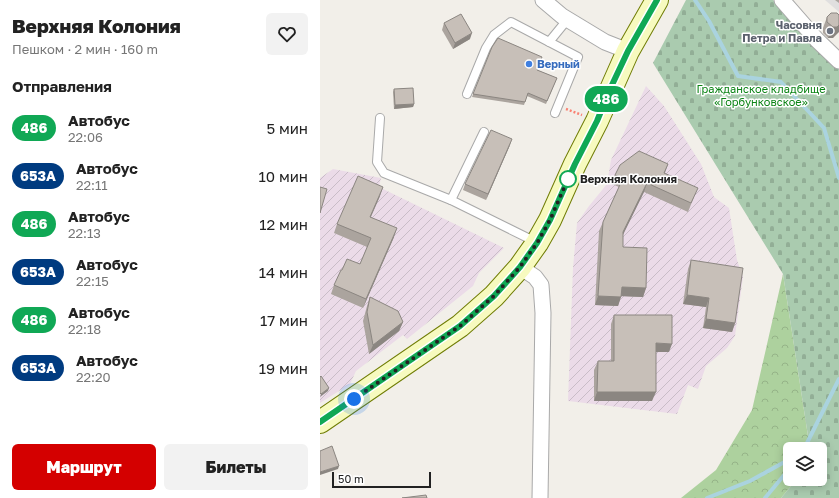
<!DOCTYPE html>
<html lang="ru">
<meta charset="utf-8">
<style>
:root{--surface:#fff;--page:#f2f2f2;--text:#222;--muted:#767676;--accent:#d40000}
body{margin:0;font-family:"Golos Text",sans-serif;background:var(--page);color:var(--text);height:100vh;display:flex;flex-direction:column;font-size:15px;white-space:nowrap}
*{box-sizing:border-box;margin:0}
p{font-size:13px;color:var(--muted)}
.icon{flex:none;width:22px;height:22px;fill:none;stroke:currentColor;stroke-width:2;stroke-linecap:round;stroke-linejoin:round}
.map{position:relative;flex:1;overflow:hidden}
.side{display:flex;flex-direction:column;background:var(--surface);width:320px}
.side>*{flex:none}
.badge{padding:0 8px;border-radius:13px;font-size:14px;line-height:26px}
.buttons{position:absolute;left:463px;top:442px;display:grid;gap:8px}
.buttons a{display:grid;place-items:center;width:44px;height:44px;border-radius:6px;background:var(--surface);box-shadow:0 2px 10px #0003;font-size:20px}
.scale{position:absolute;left:12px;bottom:10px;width:99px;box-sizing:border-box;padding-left:4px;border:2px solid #222;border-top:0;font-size:11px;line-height:14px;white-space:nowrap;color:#222;-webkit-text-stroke:3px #fff;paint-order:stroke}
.you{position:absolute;width:20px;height:20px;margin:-10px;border:3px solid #fff;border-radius:50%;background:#1a73e8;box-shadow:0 0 0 6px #1a73e833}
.map>.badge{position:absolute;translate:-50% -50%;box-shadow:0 0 0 2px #fff}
h2{padding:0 12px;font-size:15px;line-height:36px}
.round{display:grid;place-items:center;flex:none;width:42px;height:42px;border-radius:6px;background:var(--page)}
.headline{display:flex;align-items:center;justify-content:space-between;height:68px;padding:0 12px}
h1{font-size:19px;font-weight:800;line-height:30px}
.action{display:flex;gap:8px;margin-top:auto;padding:8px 12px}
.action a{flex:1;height:46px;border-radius:6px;background:var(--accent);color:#fff;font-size:16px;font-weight:800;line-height:46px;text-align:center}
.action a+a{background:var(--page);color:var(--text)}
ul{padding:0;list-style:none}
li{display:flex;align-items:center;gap:12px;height:48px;padding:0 12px}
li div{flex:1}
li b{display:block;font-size:15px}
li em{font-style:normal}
li .badge{min-width:44px;font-weight:700;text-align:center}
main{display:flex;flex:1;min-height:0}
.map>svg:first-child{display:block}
.residential{fill:#e0dfdf}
.industrial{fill:url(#industrial-furrows)}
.forest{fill:url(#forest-crowns)}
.cemetery{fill:url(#cemetery-stones)}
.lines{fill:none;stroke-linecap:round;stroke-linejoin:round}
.stream{stroke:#aad3df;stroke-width:4}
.lane-casing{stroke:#a9a9a9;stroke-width:10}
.street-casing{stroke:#a9a9a9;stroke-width:17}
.secondary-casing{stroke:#707d05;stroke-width:24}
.path{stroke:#fa8072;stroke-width:2.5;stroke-dasharray:2 2;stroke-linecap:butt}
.lane{stroke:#fff;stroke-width:8}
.street{stroke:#fff;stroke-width:15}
.secondary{stroke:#f7fabf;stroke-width:22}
.wall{fill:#aba49e}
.shaded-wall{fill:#8b8681}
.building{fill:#c7bfb8;stroke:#8b8681}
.line-casing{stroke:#fff;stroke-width:9}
.line{stroke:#10a855;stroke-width:6}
.walk{stroke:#222;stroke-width:4;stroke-dasharray:0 7.2}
.worship-dot{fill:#6b7280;stroke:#fff;stroke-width:1.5}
.shop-dot{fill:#3f7fe0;stroke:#fff;stroke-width:1.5}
.stop-dot{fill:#fff;stroke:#10a855;stroke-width:2}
.labels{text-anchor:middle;stroke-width:3;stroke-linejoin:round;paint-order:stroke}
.worship-label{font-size:11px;font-weight:bold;fill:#5b616d;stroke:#fff;text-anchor:end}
.shop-label{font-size:11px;font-weight:bold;fill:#366cbe;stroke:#fff;text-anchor:start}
.park-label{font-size:11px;fill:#0c8416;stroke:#fff}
.stop-label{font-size:11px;font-weight:bold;fill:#222;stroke:#fff;text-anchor:start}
</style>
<main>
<section class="side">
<div class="headline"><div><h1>Верхняя Колония</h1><p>Пешком · 2 мин · 160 m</p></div><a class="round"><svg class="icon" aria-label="heart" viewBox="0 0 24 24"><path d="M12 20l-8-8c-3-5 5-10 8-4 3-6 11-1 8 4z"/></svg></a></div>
<h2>Отправления</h2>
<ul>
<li><span class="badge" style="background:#10a855;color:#fff">486</span><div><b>Автобус</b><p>22:06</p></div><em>5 мин</em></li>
<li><span class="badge" style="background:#003b80;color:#fff">653А</span><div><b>Автобус</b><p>22:11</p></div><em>10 мин</em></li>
<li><span class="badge" style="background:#10a855;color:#fff">486</span><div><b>Автобус</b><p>22:13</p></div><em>12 мин</em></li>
<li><span class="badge" style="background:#003b80;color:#fff">653А</span><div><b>Автобус</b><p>22:15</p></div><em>14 мин</em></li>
<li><span class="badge" style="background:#10a855;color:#fff">486</span><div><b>Автобус</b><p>22:18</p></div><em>17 мин</em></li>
<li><span class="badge" style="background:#003b80;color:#fff">653А</span><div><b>Автобус</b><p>22:20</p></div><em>19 мин</em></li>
</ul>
<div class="action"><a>Маршрут</a><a>Билеты</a></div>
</section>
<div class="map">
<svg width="519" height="498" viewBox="0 0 519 498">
<defs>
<pattern id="industrial-furrows" width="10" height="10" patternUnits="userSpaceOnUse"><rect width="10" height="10" fill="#ebdbe8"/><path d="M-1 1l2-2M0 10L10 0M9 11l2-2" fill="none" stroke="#c9bcc7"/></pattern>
<pattern id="forest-crowns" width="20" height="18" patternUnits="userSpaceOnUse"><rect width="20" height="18" fill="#add19e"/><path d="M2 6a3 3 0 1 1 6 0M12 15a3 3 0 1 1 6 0" fill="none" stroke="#95b388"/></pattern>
<pattern id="cemetery-stones" width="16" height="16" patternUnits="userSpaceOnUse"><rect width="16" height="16" fill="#aacbaf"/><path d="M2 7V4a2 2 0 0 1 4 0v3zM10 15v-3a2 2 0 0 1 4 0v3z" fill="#92ae96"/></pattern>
</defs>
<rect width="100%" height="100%" fill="#f2efe9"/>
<polygon class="residential" points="505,0 519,0 519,12"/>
<g class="industrial">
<polygon points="326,86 344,106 381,164 394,197 409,208 417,260 423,277 415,336 407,348 386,366 378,389 368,385 357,414 248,401 253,268 257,223 269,206 287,184 291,160"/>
<polygon points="13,169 61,178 59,187 184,248 159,273 153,286 87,339 83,335 36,371 30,384 0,403 0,178"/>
</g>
<polygon class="forest" points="463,274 490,449 470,449 470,479 477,479 461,498 361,498 396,470 432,410"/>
<polygon class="cemetery" points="366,0 453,0 519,67 519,498 461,498 477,479 500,479 500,449 490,449 463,274 333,63"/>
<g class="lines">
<g class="stream">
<polyline points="375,0 389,21 418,76 461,82 504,128 519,178"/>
<polyline points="484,449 519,379"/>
<polyline points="387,498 430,481 470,459"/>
<polyline points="445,498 470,468"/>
</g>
<defs>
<g id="lane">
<polyline points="229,42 247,20"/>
<polyline points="147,94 166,48 174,35 191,22 258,57 235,113"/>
<polyline points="60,118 57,162 64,173 131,200 216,242"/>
<polyline points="131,200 164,132"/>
</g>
<g id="street">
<polyline points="223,0 242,16 285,42 308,51"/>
<polyline points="462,0 497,40 519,61"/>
<polyline points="200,267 215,277 221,285 223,313 220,498"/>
</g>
<polyline id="secondary" points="0,422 140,326 174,296 200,267 217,243 230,220 255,164 277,121 308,51 337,0"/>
</defs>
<use href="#lane" class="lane-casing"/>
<use href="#street" class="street-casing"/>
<use href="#secondary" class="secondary-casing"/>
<polyline class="path" points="246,109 262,115"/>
<use href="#lane" class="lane"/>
<use href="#street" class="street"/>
<use href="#secondary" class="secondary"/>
</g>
<g class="wall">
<polygon points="515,0 519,0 519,3"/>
<polygon points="517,13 513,38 508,38 503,33 503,28 507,17"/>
<polygon points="124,23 150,39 133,49 122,30"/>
<polygon points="172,47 217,70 237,78 226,104 207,96 204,105 152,97"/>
<polygon points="74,89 94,104 93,107 74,109 73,92"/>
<polygon points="190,145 166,200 143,190 145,184"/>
<polygon points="348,164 345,173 374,197 368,212 324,192 303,234 303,247 326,288 323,297 301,296 298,306 275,305 279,231 283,222 299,187 292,184 295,175"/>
<polygon points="60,196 50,217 74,237 43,308 11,294 14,285 40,264 47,247 14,233 17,224"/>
<polygon points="371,260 415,323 412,332 383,328 386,307 363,304 368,269"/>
<polygon points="50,297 83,322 79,331 49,354 43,321 47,306"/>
<polygon points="294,315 349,352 336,352 332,401 274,401 274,370 278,361 291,361 291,324"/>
</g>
<g class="shaded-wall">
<polygon points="519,25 519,32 513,38 508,38 513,27"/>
<polygon points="152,33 150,39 133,49 135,43"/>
<polygon points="94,104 93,107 74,109 75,105"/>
<polygon points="192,139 190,145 166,200 168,194"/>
<polygon points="327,183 324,192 300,241 303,232"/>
<polygon points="63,187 60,196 47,226 50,217"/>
<polygon points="77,228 74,237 43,308 46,299"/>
<polygon points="302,287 326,288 323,297 298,296"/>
<polygon points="367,295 389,298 386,307 363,304"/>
<polygon points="278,296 301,297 298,306 275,305"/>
<polygon points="386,319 415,323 412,332 383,328"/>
<polygon points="83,322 79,331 49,354 53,345"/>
<polygon points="336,343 352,344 349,352 333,352"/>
<polygon points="9,388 8,391 0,397 1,394"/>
<polygon points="277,392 336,392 332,401 274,401"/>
<polygon points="19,466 18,469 0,475 0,472"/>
</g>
<g class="building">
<polygon points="511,13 517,13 519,15 519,25 517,27 513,27 507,22 507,17"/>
<polygon points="141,14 152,33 135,43 124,23"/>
<polygon points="178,38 222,57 217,70 237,78 227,101 208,93 205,102 153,94 172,47"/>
<polygon points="93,88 94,104 75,105 74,89"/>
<polygon points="171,130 192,139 168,194 145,184"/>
<polygon points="319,151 348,164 344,173 378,188 371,203 327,183 303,232 303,247 327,248 326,288 302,287 301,297 278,296 283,222 303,178 295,175 300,165"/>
<polygon points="38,176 63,187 50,217 77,228 46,299 14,285 21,270 22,270 27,259 40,264 51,238 17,224"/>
<polygon points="0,187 7,189 0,213"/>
<polygon points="371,260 423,268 415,323 386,319 389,298 367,295"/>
<polygon points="50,297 78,311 83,322 53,345 47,312"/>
<polygon points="294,315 352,315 352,344 336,343 336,392 277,392 278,361 294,361"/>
<polygon points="1,376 9,388 1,394 0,393 0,377"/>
<polygon points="12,446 19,466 0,472 0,451"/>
<polygon points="106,495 107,498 82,498"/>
</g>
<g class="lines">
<defs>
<polyline id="line" points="0,422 140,326 174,296 200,267 217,243 230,220 255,164 277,121 291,87 308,51 337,0"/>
</defs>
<use href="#line" class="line-casing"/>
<use href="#line" class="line"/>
<polyline class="walk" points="34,399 140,326 174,296 200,267 217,243 230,220 248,179"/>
</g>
<circle class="worship-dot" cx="510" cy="31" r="4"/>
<circle class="shop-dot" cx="209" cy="64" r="4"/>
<circle class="stop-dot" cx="248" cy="179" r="8"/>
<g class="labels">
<g class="worship-label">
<text x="502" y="29">Часовня<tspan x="502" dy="13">Петра и Павла</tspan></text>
</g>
<g class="shop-label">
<text x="217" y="68">Верный</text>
</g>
<g class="park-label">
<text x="441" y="93">Гражданское кладбище<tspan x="441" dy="13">«Горбунковское»</tspan></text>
</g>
<g class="stop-label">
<text x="260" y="183">Верхняя Колония</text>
</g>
</g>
</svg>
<div class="buttons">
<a><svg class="icon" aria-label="layers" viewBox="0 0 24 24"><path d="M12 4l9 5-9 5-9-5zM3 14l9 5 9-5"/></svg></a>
</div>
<div class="scale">50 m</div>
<div class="you" style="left:34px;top:399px"></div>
<b class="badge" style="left:286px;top:99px;background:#10a855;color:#fff">486</b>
</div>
</main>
